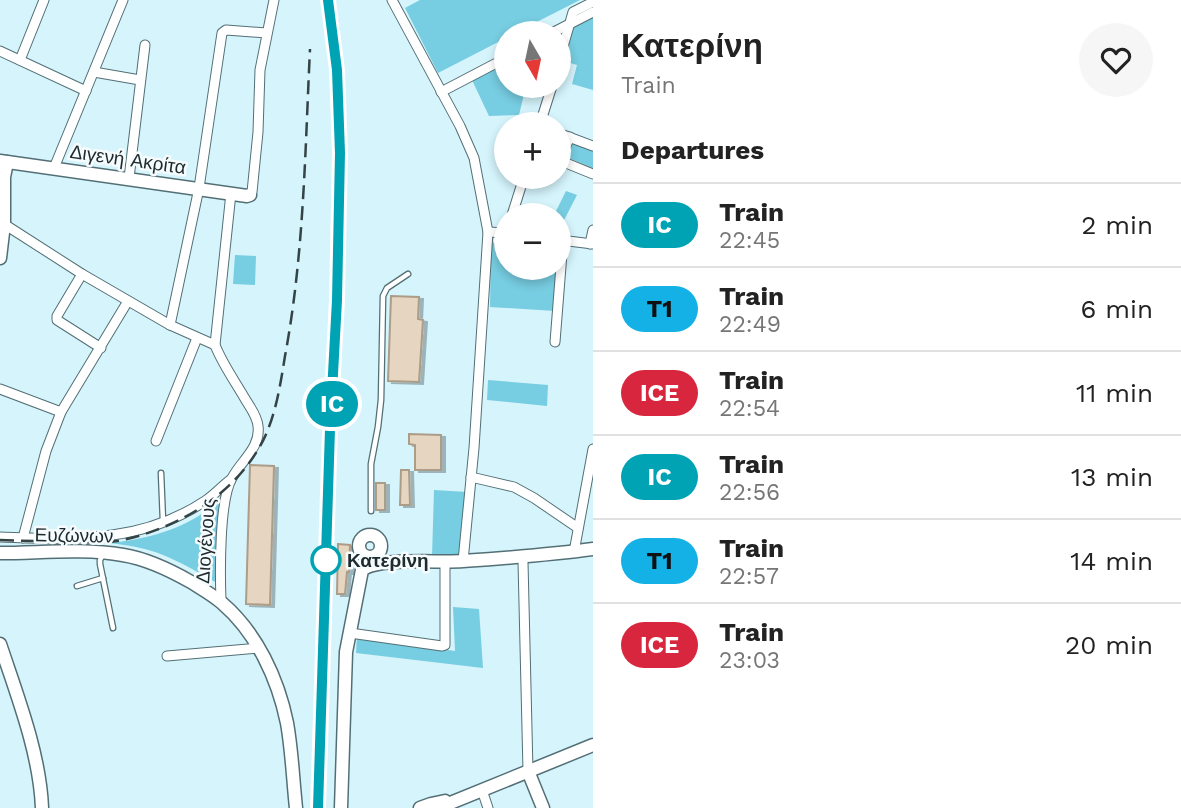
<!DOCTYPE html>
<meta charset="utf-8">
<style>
:root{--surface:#fff;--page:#f6f6f6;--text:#222;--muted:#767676;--line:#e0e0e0}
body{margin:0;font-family:"Work Sans",sans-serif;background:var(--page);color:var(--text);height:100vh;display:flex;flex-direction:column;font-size:26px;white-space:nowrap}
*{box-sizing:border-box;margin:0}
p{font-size:23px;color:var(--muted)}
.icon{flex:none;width:38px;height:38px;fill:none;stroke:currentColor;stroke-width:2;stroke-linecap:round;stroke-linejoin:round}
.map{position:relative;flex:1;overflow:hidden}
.side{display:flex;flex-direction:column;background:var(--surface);width:588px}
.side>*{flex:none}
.badge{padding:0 14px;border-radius:23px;font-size:24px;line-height:46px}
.needle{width:46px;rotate:171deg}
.controls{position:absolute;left:494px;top:21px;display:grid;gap:14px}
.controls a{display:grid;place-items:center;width:77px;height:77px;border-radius:50%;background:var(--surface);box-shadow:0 4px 10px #0003;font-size:35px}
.map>.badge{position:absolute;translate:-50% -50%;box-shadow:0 0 0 4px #fff}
h2{padding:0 28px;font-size:26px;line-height:63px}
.round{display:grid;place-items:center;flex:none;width:74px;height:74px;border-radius:37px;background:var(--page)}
.headline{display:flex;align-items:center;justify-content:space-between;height:119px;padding:0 28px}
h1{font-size:33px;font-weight:600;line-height:52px}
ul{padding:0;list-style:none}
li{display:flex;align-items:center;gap:21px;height:84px;padding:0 28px;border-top:2px solid var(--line)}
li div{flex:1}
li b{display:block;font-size:26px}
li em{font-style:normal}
li .badge{min-width:77px;font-weight:700;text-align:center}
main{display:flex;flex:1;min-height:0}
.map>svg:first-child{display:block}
.green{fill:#77cde1}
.building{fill:#e6d5c0;stroke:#ac9d88;stroke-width:2;filter:url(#shadow)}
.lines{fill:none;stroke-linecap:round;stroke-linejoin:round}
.lane-casing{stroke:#536f75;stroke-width:7}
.street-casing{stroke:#536f75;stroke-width:11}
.secondary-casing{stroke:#536f75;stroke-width:15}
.lane{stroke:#fff;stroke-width:4.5}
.street{stroke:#fff;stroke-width:9}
.secondary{stroke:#fff;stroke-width:12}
.rail{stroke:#344346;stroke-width:2.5;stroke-dasharray:14 7;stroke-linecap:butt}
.line-casing{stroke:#fff;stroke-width:16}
.line{stroke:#00a3b4;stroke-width:10}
.stop-dot{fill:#fff;stroke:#00a3b4;stroke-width:3.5}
.labels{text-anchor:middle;stroke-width:5;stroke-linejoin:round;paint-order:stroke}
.street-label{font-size:19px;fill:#1e2a2d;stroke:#f6fcfe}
.stop-label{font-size:19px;font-weight:bold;fill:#1e2a2d;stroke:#f6fcfe;text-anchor:start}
</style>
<main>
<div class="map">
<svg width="593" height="808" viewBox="0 0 593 808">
<defs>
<filter id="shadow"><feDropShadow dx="4" dy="2" stdDeviation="0" flood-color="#0004"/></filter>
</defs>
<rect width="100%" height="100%" fill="#d5f4fc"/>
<g class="green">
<polygon points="420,0 580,0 515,33 506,33 506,38 438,73 405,8"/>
<polygon points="593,17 593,90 572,84 577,65 563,61 572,28"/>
<polygon points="506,62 506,86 526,86 519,115 489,116 472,80"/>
<polygon points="572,142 593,151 593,168 566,157"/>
<polygon points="566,191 577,195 558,232 558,215 554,215"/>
<polygon points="501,235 506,236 506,268 558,268 558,242 562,242 555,311 490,307 491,245"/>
<polygon points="235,255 256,256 255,285 233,284"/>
<polygon points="488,380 548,385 547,406 487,400"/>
<polygon points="434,490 467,492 460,555 432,557"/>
<path d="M223,495L219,510L217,583C192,569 165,552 136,547C127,545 118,544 109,543C140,540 176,532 203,513C210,508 217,501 223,495Z"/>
<polygon points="453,607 479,609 483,668 356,653 357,637 455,651"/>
</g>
<g class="building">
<polygon points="391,296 419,297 418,319 423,320 419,382 388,381"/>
<polygon points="409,434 441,435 441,470 415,470 415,445 409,444"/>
<polygon points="250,465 274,466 270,605 246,604"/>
<polygon points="401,470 409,470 410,505 400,505"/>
<rect x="376" y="483" width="9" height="27"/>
<polygon points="338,544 350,545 349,572 347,572 345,594 337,594"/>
</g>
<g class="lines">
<defs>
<g id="lane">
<polyline points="161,473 163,521"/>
<polyline points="371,511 371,464 378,427 381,400 383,296 387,288 408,274"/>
<polyline points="104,553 100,560 100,564 113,628"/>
<polyline points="77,586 103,578"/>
</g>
<g id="street">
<polyline points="392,0 460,126 474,158 488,232 474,448 463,561"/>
<polyline points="552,33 593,12"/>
<polyline points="0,51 86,91"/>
<polyline points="20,60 44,0"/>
<polyline points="558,64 573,12 593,2"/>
<polyline points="94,72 140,80"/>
<polyline points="441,92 506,58"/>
<polyline points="540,124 552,86"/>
<polyline points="558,133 593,146"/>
<polyline points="570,137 561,156 561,161 593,174"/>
<polyline points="54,168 123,0"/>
<polyline points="129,178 145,45"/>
<polyline points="250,195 252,192 258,132 260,70 274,0"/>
<polyline points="512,215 524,177"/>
<polyline points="4,224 82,274 170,325 215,345"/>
<polyline points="488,232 506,233"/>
<polyline points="560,240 593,244"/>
<polyline points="590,244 593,230"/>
<polyline points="82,274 57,316 57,320 101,348"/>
<polyline points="170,325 199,188 222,33 226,30 266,33"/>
<polyline points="555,342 563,241"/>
<polyline points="0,389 61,412"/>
<polyline points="156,441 197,338"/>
<polyline points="471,477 514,487 534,498 578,528"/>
<path d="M0,537C74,539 140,544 205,501C214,495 221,487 230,480"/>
<polyline points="23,538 46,451 61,412 128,301"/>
<polyline points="574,552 593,449"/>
<polyline points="521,556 523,562 528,771"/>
<path d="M221,601C220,574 219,500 232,478C241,461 261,447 258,426C257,415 249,406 244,397C234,380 222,363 215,345L231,193"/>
<polyline points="350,633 442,646 445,645 445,562"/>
<polyline points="167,656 259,648"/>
<polyline points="482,790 488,808"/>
</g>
<g id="secondary">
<polyline points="0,161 247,196 250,195"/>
<polyline points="0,258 4,224 4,177 7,162"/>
<circle cx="370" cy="546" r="11"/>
<path d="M0,553C40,553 83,548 123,555C148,559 170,570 191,582C202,589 213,595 222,603C257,633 278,679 287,723C292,751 293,780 296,808"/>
<path d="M0,644C17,695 40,754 42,808"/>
<polyline points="528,771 543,808"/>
<path d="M341,808L346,652L362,570C379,557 439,563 463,561C506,558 550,555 593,549"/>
<polyline points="420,808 431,804 445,801"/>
<polyline points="438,808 593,745"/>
</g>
</defs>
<use href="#lane" class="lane-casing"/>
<use href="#street" class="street-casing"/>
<use href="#secondary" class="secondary-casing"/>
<use href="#lane" class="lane"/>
<use href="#street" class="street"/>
<use href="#secondary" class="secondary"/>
<g class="rail">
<path d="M0,540C23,541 46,541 69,542C88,542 109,544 127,539C180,526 231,496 259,448C275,421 280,387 285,356C304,255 305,152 310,49"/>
<path d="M323,808L338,369C341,314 343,259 344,203C345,135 345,68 334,0"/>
</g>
</g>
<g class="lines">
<defs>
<polyline id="line" points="318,808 330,429 337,300 340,153 337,70 328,0"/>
</defs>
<use href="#line" class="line-casing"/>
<use href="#line" class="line"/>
</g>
<circle class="stop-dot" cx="326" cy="560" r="14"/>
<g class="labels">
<g class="street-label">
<text transform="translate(128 159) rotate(8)" y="7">Διγενή Ακρίτα</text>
<text transform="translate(74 535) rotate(1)" y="7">Ευζώνων</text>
<text transform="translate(205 541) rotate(-86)" y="7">Διογένους</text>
</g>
<g class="stop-label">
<text x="347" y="567">Κατερίνη</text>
</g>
</g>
</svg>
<div class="controls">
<a><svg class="needle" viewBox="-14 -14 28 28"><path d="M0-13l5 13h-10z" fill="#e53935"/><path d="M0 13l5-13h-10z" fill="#767676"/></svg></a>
<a>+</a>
<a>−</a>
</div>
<b class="badge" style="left:332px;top:404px;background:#00a3b4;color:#fff">IC</b>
</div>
<section class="side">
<div class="headline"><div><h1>Κατερίνη</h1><p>Train</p></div><a class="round"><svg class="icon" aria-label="heart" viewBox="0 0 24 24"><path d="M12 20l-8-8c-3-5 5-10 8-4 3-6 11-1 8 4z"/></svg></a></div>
<h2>Departures</h2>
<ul>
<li><span class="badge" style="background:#00a3b4;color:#fff">IC</span><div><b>Train</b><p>22:45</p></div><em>2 min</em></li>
<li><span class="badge" style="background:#14b1e7;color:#111">T1</span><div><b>Train</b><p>22:49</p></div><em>6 min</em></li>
<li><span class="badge" style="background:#d7263d;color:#fff">ICE</span><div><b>Train</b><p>22:54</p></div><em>11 min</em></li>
<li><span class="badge" style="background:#00a3b4;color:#fff">IC</span><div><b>Train</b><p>22:56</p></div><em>13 min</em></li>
<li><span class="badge" style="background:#14b1e7;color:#111">T1</span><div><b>Train</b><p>22:57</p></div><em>14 min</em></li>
<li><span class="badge" style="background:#d7263d;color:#fff">ICE</span><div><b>Train</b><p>23:03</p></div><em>20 min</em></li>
</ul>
</section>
</main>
